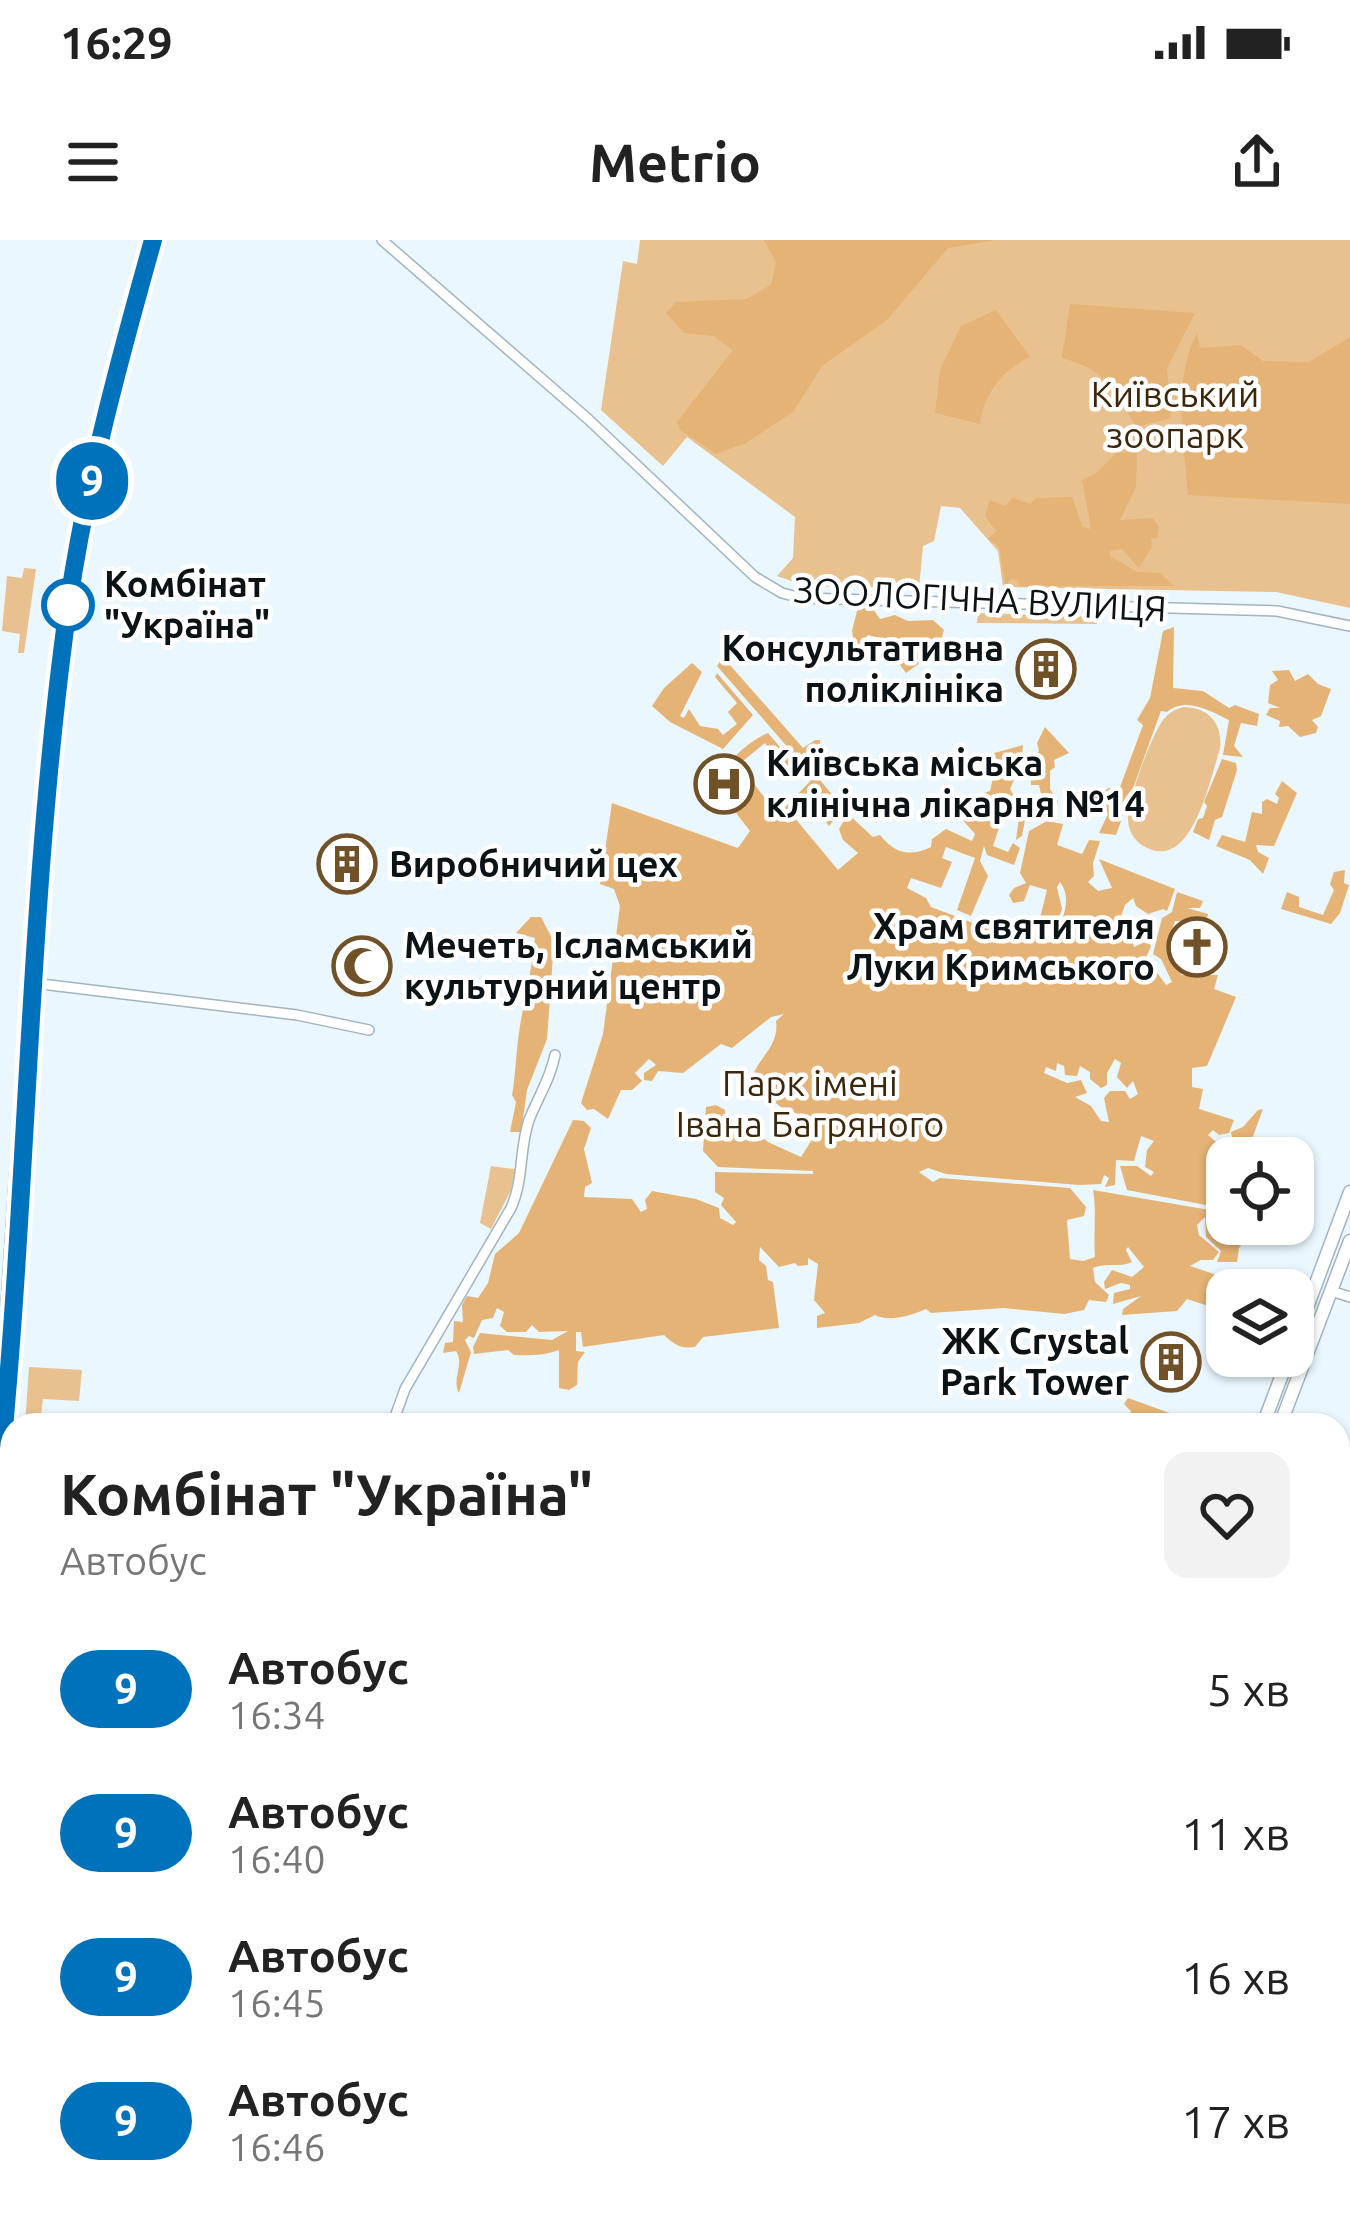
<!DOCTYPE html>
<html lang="uk">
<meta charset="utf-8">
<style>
:root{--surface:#fff;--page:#f2f2f2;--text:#222;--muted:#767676}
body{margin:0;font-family:Ubuntu,sans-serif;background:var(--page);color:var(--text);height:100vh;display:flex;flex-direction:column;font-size:45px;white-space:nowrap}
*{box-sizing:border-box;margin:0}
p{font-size:39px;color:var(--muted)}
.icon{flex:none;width:66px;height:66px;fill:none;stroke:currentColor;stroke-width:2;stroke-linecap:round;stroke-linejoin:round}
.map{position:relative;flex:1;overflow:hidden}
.drawer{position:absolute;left:0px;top:1173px;width:1350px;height:804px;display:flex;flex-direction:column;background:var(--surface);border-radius:36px 36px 0 0;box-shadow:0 3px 9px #0004}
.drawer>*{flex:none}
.badge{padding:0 24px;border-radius:39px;font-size:42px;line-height:78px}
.fabs{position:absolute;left:1206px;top:897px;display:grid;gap:24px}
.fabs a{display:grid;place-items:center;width:108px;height:108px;border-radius:24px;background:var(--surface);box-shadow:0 3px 9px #0004;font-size:60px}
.map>.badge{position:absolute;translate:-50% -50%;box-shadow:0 0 0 6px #fff}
.round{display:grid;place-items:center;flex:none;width:126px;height:126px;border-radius:24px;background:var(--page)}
.headline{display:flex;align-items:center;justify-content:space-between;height:204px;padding:0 60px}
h1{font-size:57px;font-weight:700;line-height:90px}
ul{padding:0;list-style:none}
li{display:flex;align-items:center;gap:36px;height:144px;padding:0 60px}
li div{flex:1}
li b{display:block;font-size:45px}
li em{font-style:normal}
li .badge{min-width:132px;font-weight:700;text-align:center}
.status{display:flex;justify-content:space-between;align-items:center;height:84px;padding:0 60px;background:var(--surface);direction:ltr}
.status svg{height:33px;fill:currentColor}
header{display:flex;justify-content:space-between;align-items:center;height:156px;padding:0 60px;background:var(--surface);font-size:54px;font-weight:700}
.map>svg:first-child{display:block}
.green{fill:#e9c18f}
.forest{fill:#e5b375;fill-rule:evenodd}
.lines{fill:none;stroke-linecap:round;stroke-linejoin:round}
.minor-casing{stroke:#a1b4c0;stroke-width:12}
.major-casing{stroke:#a1b4c0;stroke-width:15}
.minor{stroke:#fff;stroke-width:9}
.major{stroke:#fff;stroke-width:12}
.tram{stroke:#656f74;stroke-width:3}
.line-casing{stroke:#fff;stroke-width:27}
.line{stroke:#0072bc;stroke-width:18}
.stop-dot{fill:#fff;stroke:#0072bc;stroke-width:6}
.labels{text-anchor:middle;stroke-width:9;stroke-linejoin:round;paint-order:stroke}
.park-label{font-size:36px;fill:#3c270b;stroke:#fff}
.stop-label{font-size:36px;font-weight:bold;fill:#0c1317;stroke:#fff;text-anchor:start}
.street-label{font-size:36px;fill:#0c1317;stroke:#fff}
.poi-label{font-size:36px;font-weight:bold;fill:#0c1317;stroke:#fff;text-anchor:end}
</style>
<div class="status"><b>16:29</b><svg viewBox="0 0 49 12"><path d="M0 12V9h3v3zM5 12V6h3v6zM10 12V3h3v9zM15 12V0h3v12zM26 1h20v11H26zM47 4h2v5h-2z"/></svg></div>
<header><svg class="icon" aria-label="menu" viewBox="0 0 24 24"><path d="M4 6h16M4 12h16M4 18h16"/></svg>Metrio<svg class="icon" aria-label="share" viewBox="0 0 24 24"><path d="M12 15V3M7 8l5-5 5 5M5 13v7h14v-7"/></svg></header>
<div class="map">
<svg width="1350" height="1977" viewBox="0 0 1350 1977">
<rect width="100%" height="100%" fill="#ebf7ff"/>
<g class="green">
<polygon points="640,0 1350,0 1350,368 1276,352 1003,347 998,311 960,268 941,266 934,301 923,306 919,348 806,346 777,336 793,318 795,277 687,197 663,226 601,170 623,21 637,24"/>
<polygon points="24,328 36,329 24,413 18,413 20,394 2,391 7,336 22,338"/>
<polygon points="978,373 1097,377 1097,384 977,383"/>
<path d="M1183,467C1209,467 1223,484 1220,509C1210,538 1193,630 1147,608C1136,603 1128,592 1128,579C1127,561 1151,498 1161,483C1167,474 1173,470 1183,467Z"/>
<polygon points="491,926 515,929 511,950 491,989 480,983"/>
<polygon points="29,1127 82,1130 79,1161 43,1159 40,1185 25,1185"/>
</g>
<g class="forest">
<polygon points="764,0 995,0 948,8 887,80 822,126 793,172 746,203 716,214 680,190 677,182 733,110 713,96 684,93 666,73 676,62 746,59 771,45 776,22"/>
<path d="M1070,64L1195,73L1167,128L1171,178L1136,187C1115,148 1106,130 1062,118Z"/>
<path d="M996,70L1030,117C1003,129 983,155 980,184L935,173L940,130L961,86Z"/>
<path d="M1197,93L1200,108L1241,105L1263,121L1309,122L1350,97V264L1188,255C1184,204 1172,141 1197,93Z"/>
<polygon points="1137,212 1136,247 1120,280 1153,278 1159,287 1157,298 1151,298 1152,307 1139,328 1122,309 1110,311 1110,316 1137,332 1160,333 1174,346 1020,346 1017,340 1011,339 1005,346 999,307 988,299 996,291 985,276 990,260 1005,266 1013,258 1030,264 1036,258 1072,257 1083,287 1091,289 1082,240 1095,234 1116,213"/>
<polygon points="870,365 880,379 895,375 908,381 933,380 944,390 938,410 906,433 880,398 868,395 855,409 852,391 858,367"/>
<path d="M1174,387L1173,448L1203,451L1229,468L1235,465L1259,474L1257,486L1241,483L1234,506L1243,517L1223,515L1229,480C1210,471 1186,456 1167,472L1161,471L1116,595L1099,593L1108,574L1101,561L1093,566L1084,563L1109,548L1119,550L1143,485L1137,480L1150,458L1163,391Z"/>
<polygon points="723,417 803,508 815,500 820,500 820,508 804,520 797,518 717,426"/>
<polygon points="692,423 702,432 680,476 684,478 689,469 700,486 718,489 723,495 737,484 728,472 737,463 715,437 717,433 753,475 723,509 670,482 652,466 664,448"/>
<polygon points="1289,430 1295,441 1308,434 1318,444 1331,449 1321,476 1312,480 1318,487 1316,493 1300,497 1288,486 1279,487 1280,481 1266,475 1270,468 1280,468 1268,463 1270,445 1278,440 1272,431"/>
<polygon points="1045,487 1069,513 1054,520 1055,527 1050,531 1050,549 1058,561 1055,573 1045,572 1039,545 1031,545 1030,520 1039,511 1037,503"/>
<path d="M768,493L792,521V539L765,503L722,538L734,552L751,540L778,575L816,535L843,568L829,586L823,578L828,572L815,557L794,577L838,630L858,613L843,600L839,589L848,574L873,597L880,595C895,614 910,617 931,607L932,599L946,589L972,601L975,594L961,578L972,557L990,551L993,537L1000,535L987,515L1023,505L1021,524L1010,549L1017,561L1024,558L1026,574L1022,596L1016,600L1019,578L1004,573L993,606L1008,612L1013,603L1020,608L1014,625L987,615L984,606L980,621L988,636L971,676L957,670L975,618L946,607L942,618L952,622L941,648L911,638L907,648L926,658L931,667L984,687L994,684L1015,687L1018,698L1038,689L1041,699L1048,703L1057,699C1060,679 1074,661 1060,642L1057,647L1062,669L1058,680L1048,685L1040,678L1047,650L1030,645L1024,661L1013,663L1009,655L1014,648L1026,643L1020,633L1029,591L1047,581L1063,584L1057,605L1082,614L1089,600L1100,601L1093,623L1094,636L1088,642L1098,651L1112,648L1099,619L1175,649L1167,671L1163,669L1148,674L1136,666L1133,658L1125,665L1120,679L1129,689L1134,707L1147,701L1151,706L1143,725L1156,731L1166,745L1172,742L1161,719L1153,714L1162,678L1172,672L1177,652L1203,661L1200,668H1187L1208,674L1206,682L1175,681L1168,703L1174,708L1181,735H1218L1214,749L1236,757L1207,826L1192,828V847L1203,849L1199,869L1234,880L1229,893L1219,895L1213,890L1208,895L1221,906L1233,902L1231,892L1243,887L1258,870L1263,869L1245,918H1227V969L1127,950L1120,926H1137L1151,936L1154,932L1145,927L1147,910L1154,901L1141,896L1134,921L1116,920L1115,945L1105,947L1109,938L1104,935L1101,944L1079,945L946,934L928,928L919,932L933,942L940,938L1070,948L1086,967L1084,976L1067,980L1070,1019L1083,1021L1095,1017C1093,993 1097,973 1093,950L1227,973V984H1240L1246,998L1239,1008L1237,1022H1217L1221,1011L1206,997L1205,977L1197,985L1199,995L1219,1012L1213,1020H1201L1190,1026L1223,1037L1234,1050H1227V1072L1187,1059L1177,1071L1122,1075L1123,1069L1141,1056L1113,1064L1114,1053L1130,1049V1045L1121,1043L1105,1049L1104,1042L1112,1030L1132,1037L1144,1027L1128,1007L1126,1010L1132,1022C1119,1028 1107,1022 1093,1028L1095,1042L1109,1055L1106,1062L1089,1060L1084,1070L1064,1074L1004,1068L931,1073L926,1069C914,1074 891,1083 875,1075L859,1083L817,1088V1076L825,1073L814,1060L818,1024L808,1018V1025L798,1026L795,1023L779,1027L760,1007L759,1020L766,1026L768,1040L773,1042L779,1088L703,1097L695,1107C680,1109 675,1105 664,1095L583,1107L581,1092H576V1111L585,1112L578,1122L577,1145L569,1150L559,1148V1110C546,1115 528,1116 514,1115L508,1110L474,1114L473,1107L480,1093L552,1100L568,1091L539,1092L532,1085L526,1092H507L500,1086L504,1072L497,1068L493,1078L482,1080L474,1098L469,1096L465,1100L471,1112L459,1153C451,1140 465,1124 456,1111L443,1113L445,1103L453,1102L454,1081L463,1082L462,1065L467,1056L478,1058L488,1043L495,1014L519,993L573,880L584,881L591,888L584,909L592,943L585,947L584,957L632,959L641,972L647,969L645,960L652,951L696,959L719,968L720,978L733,985L736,982L721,965L724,958L715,952V932L813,934V931L718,927L703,911L706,867L716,865L725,870L726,879L746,884L768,902L801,917L822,884L781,867L751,844C753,820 780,809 776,781L784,774L771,777L732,808L721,804L683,833L658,831L652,841L644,840V833L656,825L649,819L635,833L642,841L632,850H621L608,879L594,869L587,870L581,863L603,794L620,666L614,649L600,644L612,563L738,608L750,591L726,560L713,570L705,562C718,535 739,505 768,493ZM1115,819L1121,823L1117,837L1127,848L1133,841L1138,854L1130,859L1125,851H1110L1104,858L1109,882L1101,881L1091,866L1075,857L1087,853L1081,840L1067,843L1044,833L1046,827L1056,831L1057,823L1064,826L1065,835L1077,836L1080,826L1090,832V839L1101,848L1107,845V833Z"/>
<polygon points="1222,519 1236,523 1237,530 1222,577 1215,580 1209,600 1193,592 1198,579 1203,578 1207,566 1204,562"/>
<polygon points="1282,541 1297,553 1274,606 1256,605 1258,612 1269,618 1263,634 1250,620 1216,606 1222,595 1245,602 1252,572 1262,574 1262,562 1267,559 1277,564 1279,558 1275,554"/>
<polygon points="1345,630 1344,643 1349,645 1340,673 1331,684 1281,669 1287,652 1299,657 1299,667 1323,675 1334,650 1330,644 1334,632"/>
<path d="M531,677H541L554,702L547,799L527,850L521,892H510L516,862L512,855C516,832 516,809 520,786C525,757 532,728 535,698L516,693Z"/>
<polygon points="1128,1158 1200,1184 1200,1185 1108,1185 1117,1175 1129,1177 1131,1171 1124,1164"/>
</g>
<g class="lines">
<defs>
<g id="minor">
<polyline points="382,0 588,179 755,337 782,353 801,358 1277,371 1350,386"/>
<polyline points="33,743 297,775 369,790"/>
<polyline points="1331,1051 1350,1057"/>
<path d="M392,1185L405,1149L511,968C524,939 519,909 529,880C538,857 550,840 555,815"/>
<polyline points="497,1977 502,1965"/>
</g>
<g id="major">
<polyline points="1293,1105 1350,952"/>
<polyline points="1263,1185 1289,1116"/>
<polyline points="1280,1185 1350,1001"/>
<path d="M0,1230C29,950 28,668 65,389C82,257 117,128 153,0"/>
<polyline points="0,1235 12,1272"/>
<polyline points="0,1347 12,1333"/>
<polyline points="0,1421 12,1422"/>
<polyline points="0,1432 12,1433"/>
<polyline points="0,1513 12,1521"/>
<polyline points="0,1577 12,1563"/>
<polyline points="1338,1721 1350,1725"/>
<polyline points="1338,1734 1350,1738"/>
<polyline points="1338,1746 1350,1750"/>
<polyline points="785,1965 817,1977"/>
<polyline points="966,1977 971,1965"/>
<polyline points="988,1977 993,1965"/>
</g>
</defs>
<use href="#minor" class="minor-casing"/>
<use href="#major" class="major-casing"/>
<use href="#minor" class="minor"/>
<use href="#major" class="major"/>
<polyline class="tram" points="0,1091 22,752 54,398 74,274 143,0"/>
</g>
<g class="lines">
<defs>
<path id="line" d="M0,1230C28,950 28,668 65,389C82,257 117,128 153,0"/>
</defs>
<use href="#line" class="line-casing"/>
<use href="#line" class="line"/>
</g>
<defs>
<symbol id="building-ring" viewBox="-11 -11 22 22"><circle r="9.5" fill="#fff" stroke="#715127" stroke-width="1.5"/><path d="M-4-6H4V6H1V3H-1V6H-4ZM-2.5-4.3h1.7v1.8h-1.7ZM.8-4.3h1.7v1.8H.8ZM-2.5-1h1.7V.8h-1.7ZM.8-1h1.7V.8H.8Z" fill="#715127"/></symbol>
<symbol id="hospital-ring" viewBox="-11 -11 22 22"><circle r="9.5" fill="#fff" stroke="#715127" stroke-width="1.5"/><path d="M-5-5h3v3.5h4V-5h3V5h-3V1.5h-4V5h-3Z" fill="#715127"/></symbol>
<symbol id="church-ring" viewBox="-11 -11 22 22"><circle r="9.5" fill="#fff" stroke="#715127" stroke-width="1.5"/><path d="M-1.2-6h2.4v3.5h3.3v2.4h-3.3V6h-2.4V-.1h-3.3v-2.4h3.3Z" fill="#715127"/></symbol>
<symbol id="mosque-ring" viewBox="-11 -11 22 22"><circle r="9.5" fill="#fff" stroke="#715127" stroke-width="1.5"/><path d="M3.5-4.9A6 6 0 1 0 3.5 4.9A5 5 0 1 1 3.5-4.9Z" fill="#715127"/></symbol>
</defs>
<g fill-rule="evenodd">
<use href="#building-ring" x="1013" y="396" width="66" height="66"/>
<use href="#hospital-ring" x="691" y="511" width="66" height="66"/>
<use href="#building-ring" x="314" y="591" width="66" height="66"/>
<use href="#church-ring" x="1164" y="674" width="66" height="66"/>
<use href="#mosque-ring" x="329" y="693" width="66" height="66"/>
<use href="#building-ring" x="1138" y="1089" width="66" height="66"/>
</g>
<circle class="stop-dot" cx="68" cy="365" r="24"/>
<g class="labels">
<g class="park-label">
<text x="1175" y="167">Київський<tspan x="1175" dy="41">зоопарк</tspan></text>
<text x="810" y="856">Парк імені<tspan x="810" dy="41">Івана Багряного</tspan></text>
</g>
<g class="stop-label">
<text x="104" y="357">Комбінат<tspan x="104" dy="41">"Україна"</tspan></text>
</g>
<g class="street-label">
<text transform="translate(980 359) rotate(3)" y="13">ЗООЛОГІЧНА ВУЛИЦЯ</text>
</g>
<g class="poi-label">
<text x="1004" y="421">Консультативна<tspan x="1004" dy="41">поліклініка</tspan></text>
<text x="766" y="536" text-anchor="start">Київська міська<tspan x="766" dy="41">клінічна лікарня №14</tspan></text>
<text x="389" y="637" text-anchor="start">Виробничий цех</text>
<text x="1155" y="699">Храм святителя<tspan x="1155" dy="41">Луки Кримського</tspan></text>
<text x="404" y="718" text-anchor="start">Мечеть, Ісламський<tspan x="404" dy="41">культурний центр</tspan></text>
<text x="1129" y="1114">ЖК Crystal<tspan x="1129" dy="41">Park Tower</tspan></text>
</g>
</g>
</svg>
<div class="fabs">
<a><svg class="icon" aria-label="locate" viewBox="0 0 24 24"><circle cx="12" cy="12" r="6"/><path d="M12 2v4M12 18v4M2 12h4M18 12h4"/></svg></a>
<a><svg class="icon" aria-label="layers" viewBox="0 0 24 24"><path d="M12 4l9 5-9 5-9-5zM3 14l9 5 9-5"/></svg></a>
</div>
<b class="badge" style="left:92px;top:241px;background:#0072bc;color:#fff">9</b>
<section class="drawer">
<div class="headline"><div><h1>Комбінат &quot;Україна&quot;</h1><p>Автобус</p></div><a class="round"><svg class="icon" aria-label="heart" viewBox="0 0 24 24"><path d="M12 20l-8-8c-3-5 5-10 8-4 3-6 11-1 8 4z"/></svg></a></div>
<ul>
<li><span class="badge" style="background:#0072bc;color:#fff">9</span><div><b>Автобус</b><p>16:34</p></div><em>5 хв</em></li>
<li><span class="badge" style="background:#0072bc;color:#fff">9</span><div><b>Автобус</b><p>16:40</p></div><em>11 хв</em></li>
<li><span class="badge" style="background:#0072bc;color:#fff">9</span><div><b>Автобус</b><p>16:45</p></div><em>16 хв</em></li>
<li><span class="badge" style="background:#0072bc;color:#fff">9</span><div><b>Автобус</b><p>16:46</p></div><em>17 хв</em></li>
</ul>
</section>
</div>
